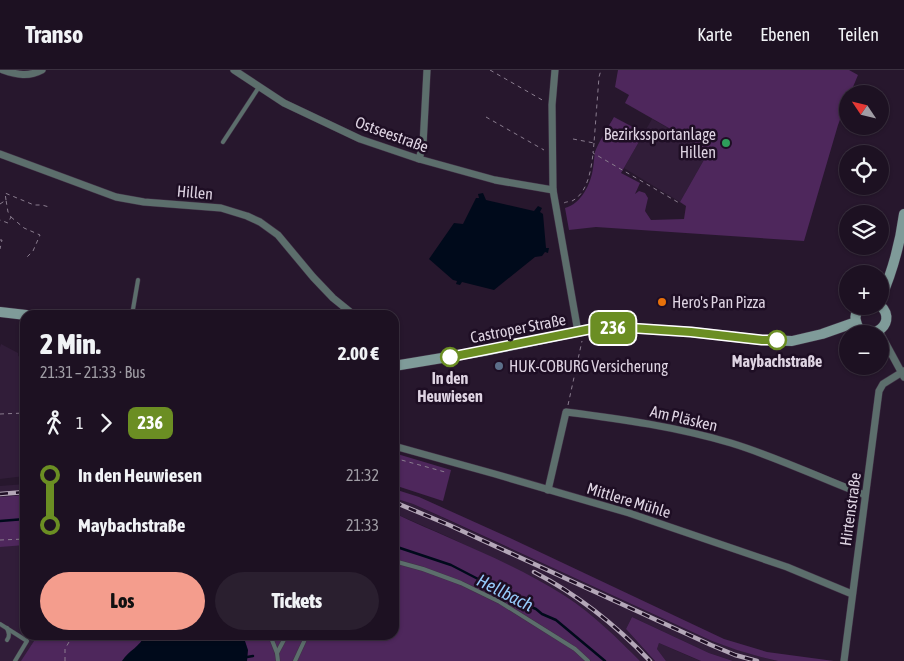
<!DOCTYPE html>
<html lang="de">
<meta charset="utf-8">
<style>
:root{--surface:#1d1122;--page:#2a1f2f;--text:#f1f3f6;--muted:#a09da5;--line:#3b3140;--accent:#f49d8d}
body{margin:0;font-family:"Asap Condensed",sans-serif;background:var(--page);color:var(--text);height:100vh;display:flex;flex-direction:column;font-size:19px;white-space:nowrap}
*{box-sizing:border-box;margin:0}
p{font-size:16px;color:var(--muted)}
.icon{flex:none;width:28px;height:28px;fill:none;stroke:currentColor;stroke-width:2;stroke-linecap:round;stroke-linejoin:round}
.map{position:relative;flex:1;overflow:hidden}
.sheet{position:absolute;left:20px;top:240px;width:379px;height:330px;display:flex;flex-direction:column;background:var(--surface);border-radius:15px;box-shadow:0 1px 4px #0004,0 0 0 1px var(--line)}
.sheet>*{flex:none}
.badge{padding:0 10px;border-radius:8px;font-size:18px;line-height:32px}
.needle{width:32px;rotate:305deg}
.buttons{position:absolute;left:839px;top:15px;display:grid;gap:10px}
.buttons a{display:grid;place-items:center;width:50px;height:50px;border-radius:50%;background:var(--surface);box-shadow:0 1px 4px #0004,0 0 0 1px var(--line);font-size:25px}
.map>.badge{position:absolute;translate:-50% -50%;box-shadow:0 0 0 2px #fff}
.legs{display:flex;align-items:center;gap:8px;height:55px;padding:0 20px;font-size:16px}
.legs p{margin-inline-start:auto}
.headline{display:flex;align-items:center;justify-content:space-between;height:85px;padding:0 20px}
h1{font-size:28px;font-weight:800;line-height:38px}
.primary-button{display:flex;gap:10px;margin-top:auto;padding:10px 20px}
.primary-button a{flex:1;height:58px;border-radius:30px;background:var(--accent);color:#111;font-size:20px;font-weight:800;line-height:58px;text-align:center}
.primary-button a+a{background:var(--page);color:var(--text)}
ul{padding:0 20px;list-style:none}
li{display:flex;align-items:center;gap:18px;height:50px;font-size:19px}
li i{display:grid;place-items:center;width:8px;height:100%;margin:0 6px;background:currentColor}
li i::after{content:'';width:12px;height:12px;margin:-6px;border:4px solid;border-radius:50%;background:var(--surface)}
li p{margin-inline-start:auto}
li:first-child i{background:linear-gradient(#0000 50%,currentColor 0)}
li:last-child i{background:linear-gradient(currentColor 50%,#0000 0)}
header{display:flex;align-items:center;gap:30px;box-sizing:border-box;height:70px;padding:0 25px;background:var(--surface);border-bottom:1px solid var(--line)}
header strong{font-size:24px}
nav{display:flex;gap:28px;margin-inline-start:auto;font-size:18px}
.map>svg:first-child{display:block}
.built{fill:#311d39}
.green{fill:#4e275c}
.water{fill:#000a1b}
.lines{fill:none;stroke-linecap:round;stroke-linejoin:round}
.stream{stroke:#000a1b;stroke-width:2.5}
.lane-casing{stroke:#413146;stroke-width:5}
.street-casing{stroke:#413146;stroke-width:8}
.secondary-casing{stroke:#413146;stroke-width:11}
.path{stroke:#8a7d8f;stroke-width:1;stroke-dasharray:4 4;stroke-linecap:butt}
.lane{stroke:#5c6e6c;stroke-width:4}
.street{stroke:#5c6e6c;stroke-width:7}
.secondary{stroke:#7f9b99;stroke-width:10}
.rail-casing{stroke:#b4a7b8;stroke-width:4.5}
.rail{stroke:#1e0e24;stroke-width:2.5;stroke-dasharray:8;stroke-linecap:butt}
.line-1-casing{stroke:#fff;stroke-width:11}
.line-1{stroke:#6b8e23;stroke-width:8}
.leisure-dot{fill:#2e9e5b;stroke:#1e0e24;stroke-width:2}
.food-dot{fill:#e8710a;stroke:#1e0e24;stroke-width:2}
.stop-1-dot{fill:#fff;stroke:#6b8e23;stroke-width:2.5}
.service-dot{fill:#5c6f8a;stroke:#1e0e24;stroke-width:2}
.labels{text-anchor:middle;stroke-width:5;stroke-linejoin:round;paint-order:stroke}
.street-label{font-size:16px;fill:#ded3e2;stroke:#1e0e24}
.poi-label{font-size:16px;fill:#ded3e2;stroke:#1e0e24;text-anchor:start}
.stop-label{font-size:16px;font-weight:bold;fill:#ded3e2;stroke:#1e0e24}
.water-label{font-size:18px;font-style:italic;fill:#97cbfb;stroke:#1e0e24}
</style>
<header>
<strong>Transo</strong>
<nav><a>Karte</a><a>Ebenen</a><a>Teilen</a></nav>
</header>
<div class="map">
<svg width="904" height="591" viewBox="0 0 904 591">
<rect width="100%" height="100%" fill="#27172d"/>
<g class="built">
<polygon points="652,49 709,81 680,132 624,98"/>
<polygon points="1,274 18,283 18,286 25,287 25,406 0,409 0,277"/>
<polygon points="25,414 25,425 0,427 0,416"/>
<polygon points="394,428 413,434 712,571 761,587 778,591 733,591 709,583 632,547 626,559 655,591 640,591 626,577 516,499 444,465 394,443"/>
<polygon points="25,472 25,565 40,565 27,591 0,591 0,474"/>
<polygon points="659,573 693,588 701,591 666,591 657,579"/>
</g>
<g class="green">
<path d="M618,0H849L858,5L850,24H848L847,31L838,55L804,171L596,157L569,160L565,138C581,134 591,114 593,98C594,93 594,87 595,82C598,73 609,56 614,47L644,63L621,103L640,113L635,124L639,121L645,123L648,128L645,141L651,150L684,149L686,136L680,132L709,81L625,33L629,25L615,17Z"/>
<polygon points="394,383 451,400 443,431 394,415"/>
<polygon points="394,419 419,427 510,468 724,569 767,582 834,591 778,591 761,587 737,580 712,571 449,450 413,434 394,428"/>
<polygon points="25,425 25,475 0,477 0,427"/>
<path d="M394,443C451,470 512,492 565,526C593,544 617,568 640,591H21L38,565H394Z"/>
<polygon points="632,547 709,583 733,591 701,591 659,573 657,579 666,591 655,591 626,559"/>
</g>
<g class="water">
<polygon points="483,123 486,130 534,141 538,136 542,138 540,142 543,144 546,178 549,178 548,183 545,182 542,186 535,187 494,220 462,212 460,215 456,214 457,211 453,210 429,189 454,153 463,154 476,128 479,128 478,124"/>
<path d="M145,565H243L248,580L247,591H122C129,580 140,577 145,565Z"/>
</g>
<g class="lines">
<g class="stream">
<polyline points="0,451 25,449"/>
<polyline points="394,476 451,495 507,524 517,531 536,539 542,544 556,550 562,555 605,591"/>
<polyline points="247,587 253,586"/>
</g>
<defs>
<g id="lane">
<polyline points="223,72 259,17"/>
<polyline points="132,245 138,210"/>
<polyline points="24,396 25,396"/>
<polyline points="394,491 423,499 461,513 500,532 575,579 588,591"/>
<polyline points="0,554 27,571 15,591"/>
<path d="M7,558C9,563 10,566 7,570"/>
<polyline points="270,565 277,583 278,591"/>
<polyline points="277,583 286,566"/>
<polyline points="295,591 307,565"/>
</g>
<g id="street">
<path d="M3,0C17,5 29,7 42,0"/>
<polyline points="234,0 284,33 360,69 419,89 495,110 553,120"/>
<polyline points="555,0 552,35 553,120 578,262"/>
<polyline points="0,84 116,127 144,132 221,138 247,146 260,152 278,165 313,207 333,228 354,245"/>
<polyline points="419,89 423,75 427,0"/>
<polyline points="879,261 904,307"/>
<polyline points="394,376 495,404 629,443 787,497 852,524"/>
<path d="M548,420L566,342C622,349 677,357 731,373C777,387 820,408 865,425"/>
<polyline points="844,591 879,321 883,314 904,301"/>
</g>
<g id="secondary">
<path d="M880,230C892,203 900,174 904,144"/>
<path d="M860,236C857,241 854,245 856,251C861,277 902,256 880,235"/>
<polyline points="0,242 26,245"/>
<polyline points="394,296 484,281 591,259 631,258 691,262 762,270 792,271 822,264 856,252"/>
</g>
</defs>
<use href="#lane" class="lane-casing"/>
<use href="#street" class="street-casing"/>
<use href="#secondary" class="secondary-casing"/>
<g class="path">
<polyline points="490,0 544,31"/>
<polyline points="486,47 544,80"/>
<polyline points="573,69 594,73 599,7 601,0"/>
<polyline points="594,73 593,83 681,134"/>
<polyline points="6,130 5,123 34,135 42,135 49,137"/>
<path d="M564,133C565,132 572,131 572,131C588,123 591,99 593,84"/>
<polyline points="0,134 6,130 8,142 11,147 8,153 0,150"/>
<polyline points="11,147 24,158 40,165 33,181 27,187"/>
<polyline points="0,170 2,170 0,179"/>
<polyline points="568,335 582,271"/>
<polyline points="0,344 25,343"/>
<polyline points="394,388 445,402 446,399"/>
<polyline points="0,470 25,469"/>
<polyline points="65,591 65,579 73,565"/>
</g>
<use href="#lane" class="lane"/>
<use href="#street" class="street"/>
<use href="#secondary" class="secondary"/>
<defs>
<g id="rail">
<polyline points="0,424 25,422"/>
<polyline points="394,432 449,455 711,575 735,585 757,591"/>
<path d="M534,502C578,525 616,555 650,591"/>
</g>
</defs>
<use href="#rail" class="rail-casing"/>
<use href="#rail" class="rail"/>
</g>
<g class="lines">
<defs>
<polyline id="line-1" points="450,287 591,259 631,258 691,262 762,270 777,270"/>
</defs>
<use href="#line-1" class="line-1-casing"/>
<use href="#line-1" class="line-1"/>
</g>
<circle class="leisure-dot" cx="726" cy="73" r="5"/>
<circle class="food-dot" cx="662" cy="232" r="5"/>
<g class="stop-1-dot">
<circle cx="777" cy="270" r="9"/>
<circle cx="450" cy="287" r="9"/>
</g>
<circle class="service-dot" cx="499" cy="296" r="5"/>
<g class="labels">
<g class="street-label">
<text transform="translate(392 64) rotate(20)" y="6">Ostseestraße</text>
<text transform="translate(195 122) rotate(5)" y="6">Hillen</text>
<text transform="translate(518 258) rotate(-11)" y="6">Castroper Straße</text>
<text transform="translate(684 348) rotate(13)" y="6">Am Pläsken</text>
<text transform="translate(629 430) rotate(17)" y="6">Mittlere Mühle</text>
<text transform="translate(850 439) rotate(-82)" y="6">Hirtenstraße</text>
</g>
<g class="poi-label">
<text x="716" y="70" text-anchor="end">Bezirkssportanlage<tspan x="716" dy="18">Hillen</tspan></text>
<text x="672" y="238">Hero's Pan Pizza</text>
<text x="509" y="302">HUK-COBURG Versicherung</text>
</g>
<g class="stop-label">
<text x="777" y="297">Maybachstraße</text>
<text x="450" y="314">In den<tspan x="450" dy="18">Heuwiesen</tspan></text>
</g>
<g class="water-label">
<text transform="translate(505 523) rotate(27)" y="6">Hellbach</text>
</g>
</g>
</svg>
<div class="buttons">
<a><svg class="needle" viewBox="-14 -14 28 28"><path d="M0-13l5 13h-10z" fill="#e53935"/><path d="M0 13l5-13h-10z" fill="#a09da5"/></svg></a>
<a><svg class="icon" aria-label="locate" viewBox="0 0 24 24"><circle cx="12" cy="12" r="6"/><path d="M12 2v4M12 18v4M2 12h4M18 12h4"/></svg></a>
<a><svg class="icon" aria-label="layers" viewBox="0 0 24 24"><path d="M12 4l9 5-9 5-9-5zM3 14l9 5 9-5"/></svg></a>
<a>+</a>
<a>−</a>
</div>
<b class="badge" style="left:613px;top:258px;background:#6b8e23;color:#fff">236</b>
<section class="sheet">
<div class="headline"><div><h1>2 Min.</h1><p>21:31 – 21:33 · Bus</p></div><b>2.00 €</b></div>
<div class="legs"><svg class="icon" aria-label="walk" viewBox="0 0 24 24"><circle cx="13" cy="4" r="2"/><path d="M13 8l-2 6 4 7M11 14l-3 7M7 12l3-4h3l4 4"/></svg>1<svg class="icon" aria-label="forward" viewBox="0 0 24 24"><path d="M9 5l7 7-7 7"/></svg><b class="badge" style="background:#6b8e23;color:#fff">236</b></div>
<ul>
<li><i style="color:#6b8e23"></i><b>In den Heuwiesen</b><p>21:32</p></li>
<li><i style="color:#6b8e23"></i><b>Maybachstraße</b><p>21:33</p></li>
</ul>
<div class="primary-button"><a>Los</a><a>Tickets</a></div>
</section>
</div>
